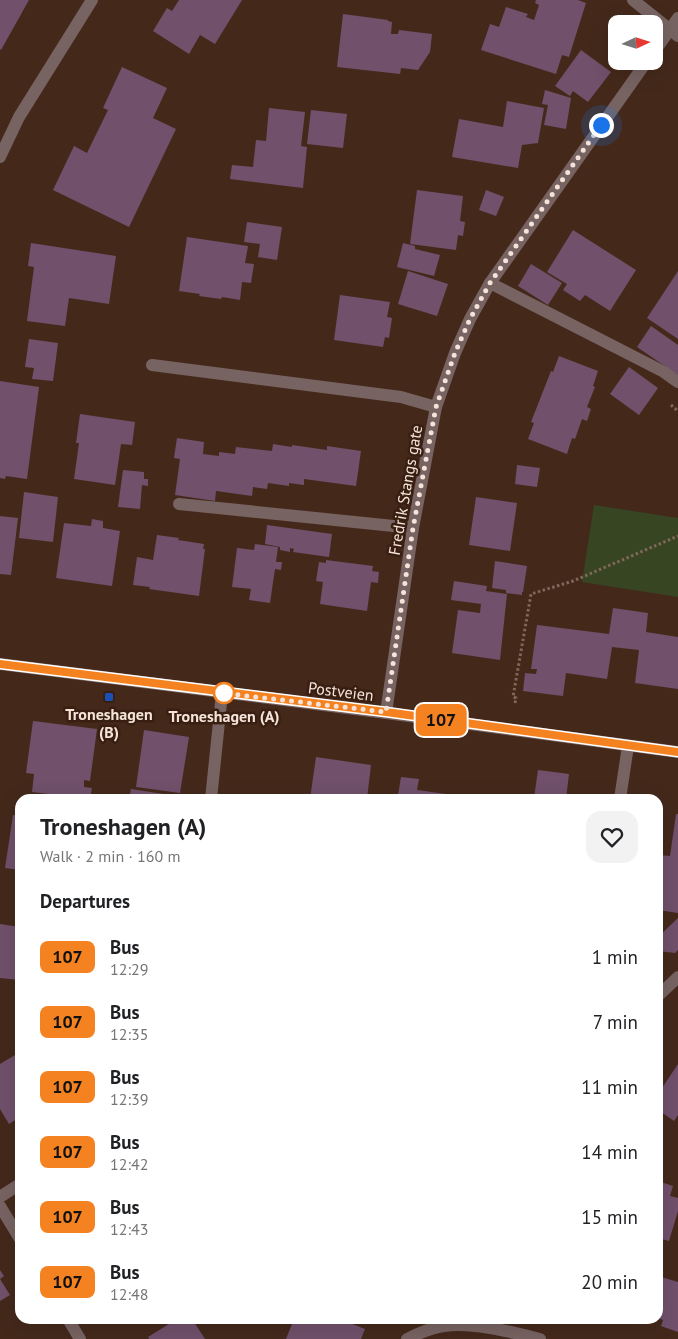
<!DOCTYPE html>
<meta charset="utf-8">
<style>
:root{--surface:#fff;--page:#f2f2f2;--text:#202124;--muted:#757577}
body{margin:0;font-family:"PT Sans",sans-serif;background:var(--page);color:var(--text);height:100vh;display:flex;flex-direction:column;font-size:19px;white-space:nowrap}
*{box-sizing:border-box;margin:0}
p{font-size:16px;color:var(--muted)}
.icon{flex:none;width:28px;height:28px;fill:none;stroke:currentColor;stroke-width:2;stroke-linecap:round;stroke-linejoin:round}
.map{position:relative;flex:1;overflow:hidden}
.panel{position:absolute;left:15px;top:794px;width:648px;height:530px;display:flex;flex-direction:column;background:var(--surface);border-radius:15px;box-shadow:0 5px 20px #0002}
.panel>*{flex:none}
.badge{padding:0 10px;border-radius:8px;font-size:18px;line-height:32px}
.needle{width:32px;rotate:86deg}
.fabs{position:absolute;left:608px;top:15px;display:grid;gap:10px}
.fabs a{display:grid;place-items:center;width:55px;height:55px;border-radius:10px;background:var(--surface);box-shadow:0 5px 20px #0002;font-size:25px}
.you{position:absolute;width:25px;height:25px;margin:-12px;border:4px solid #fff;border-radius:50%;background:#1a73e8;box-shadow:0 0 0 8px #1a73e833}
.map>.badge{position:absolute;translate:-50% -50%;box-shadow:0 0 0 2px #fff}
h2{padding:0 25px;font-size:19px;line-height:45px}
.round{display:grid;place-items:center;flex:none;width:52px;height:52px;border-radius:15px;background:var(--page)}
.summary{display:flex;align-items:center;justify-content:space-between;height:85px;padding:0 25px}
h1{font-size:24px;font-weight:800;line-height:38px}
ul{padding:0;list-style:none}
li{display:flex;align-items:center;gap:15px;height:65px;padding:0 25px}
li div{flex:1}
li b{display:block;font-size:19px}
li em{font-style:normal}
li .badge{min-width:55px;font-weight:700;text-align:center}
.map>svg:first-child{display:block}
.green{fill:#374523}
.building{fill:#70506b}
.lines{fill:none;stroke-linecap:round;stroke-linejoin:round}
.path{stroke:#80685b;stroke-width:3;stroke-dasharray:2.5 2.5;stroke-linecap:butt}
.service{stroke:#776362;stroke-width:12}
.minor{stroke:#776362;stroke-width:12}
.tertiary{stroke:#776362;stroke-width:12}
.line-casing{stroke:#fff;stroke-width:11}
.line{stroke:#f58220;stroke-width:8}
.walk{stroke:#f5e3da;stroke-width:5;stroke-dasharray:0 9}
.stop-dot{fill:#fff;stroke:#f58220;stroke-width:2.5}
.transit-dot{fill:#1a4fb4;stroke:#391f11;stroke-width:2}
.labels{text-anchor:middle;stroke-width:5;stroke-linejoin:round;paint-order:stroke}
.street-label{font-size:16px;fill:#f5e3da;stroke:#391f11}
.poi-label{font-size:16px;font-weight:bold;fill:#f5e3da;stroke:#391f11}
.stop-label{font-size:16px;font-weight:bold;fill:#f5e3da;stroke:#391f11}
</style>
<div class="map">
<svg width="678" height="1339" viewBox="0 0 678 1339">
<rect width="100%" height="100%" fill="#44291b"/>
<polygon class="green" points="594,505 678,518 678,597 582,582"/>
<g class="building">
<polygon points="0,0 29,0 1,50 0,49"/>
<polygon points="179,0 242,0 215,44 200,35 189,54 153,31 167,8 172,11"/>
<polygon points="536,0 578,0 586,3 569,57 562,55 556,74 481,50 490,24 499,27 506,7 528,14 526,17 534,20 539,5 535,3"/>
<polygon points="343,14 388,20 388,21 392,22 391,34 398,34 399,30 432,34 430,52 418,70 401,68 400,74 337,67"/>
<polygon points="581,50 611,72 588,102 573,91 570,96 555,86"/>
<polygon points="122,67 167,88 153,118 176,129 129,227 53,190 74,146 87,153 108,110 103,108"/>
<polygon points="545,90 571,98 566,129 544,125 548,105 542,104"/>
<polygon points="507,101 544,108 538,143 522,145 518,168 452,157 459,119 503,127"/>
<polygon points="269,108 305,112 301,146 307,147 303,188 230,179 232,165 253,167 256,140 266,141"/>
<polygon points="311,110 347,114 343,148 307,144"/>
<polygon points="417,190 463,196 460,221 465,222 463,236 458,235 456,250 410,244"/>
<polygon points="486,190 504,197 496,216 479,210"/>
<polygon points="247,222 282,227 277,260 258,257 260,244 244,242"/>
<polygon points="573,230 636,270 610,311 585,295 580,301 563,290 567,284 547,272"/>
<polygon points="187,237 248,246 245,263 254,264 251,283 242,282 240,300 222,297 221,299 199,296 200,294 179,291"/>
<polygon points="31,243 116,256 109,304 69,298 65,326 27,321 34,267 28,266"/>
<polygon points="403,243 415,246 415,249 440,255 434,276 397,267"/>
<polygon points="531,264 562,283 548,305 518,286"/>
<polygon points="408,271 448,284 437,316 398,304"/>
<polygon points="678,271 678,339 647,318"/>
<polygon points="340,295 390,302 387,317 392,318 389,338 385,337 383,347 334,340"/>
<polygon points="651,326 678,345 678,375 637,347"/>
<polygon points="29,339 58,343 53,381 32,379 34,368 25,367"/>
<polygon points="559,356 598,371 593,386 595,387 587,407 591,409 587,421 582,419 575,439 572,438 567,454 528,439 534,423 531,422 551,371 553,372"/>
<polygon points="629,367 658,388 639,415 610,394"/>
<polygon points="0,381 39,387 27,479 6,476 5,479 0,478"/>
<polygon points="80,414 135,422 132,445 121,444 115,485 74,479 79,443 76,443"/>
<polygon points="177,438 204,442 203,454 219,456 219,452 235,454 236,447 272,451 273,444 292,447 292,445 327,450 327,446 361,451 356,486 304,479 304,485 289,483 289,486 268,483 267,489 253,487 252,496 216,491 215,501 175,495 180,459 174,458"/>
<polygon points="517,465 540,468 537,487 515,484"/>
<polygon points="123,470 144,472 144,479 148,479 148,486 142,485 140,509 118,507"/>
<polygon points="24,492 58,497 53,542 19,538"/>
<polygon points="476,497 517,503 510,551 469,545"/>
<polygon points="0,516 18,518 11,575 0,574"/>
<polygon points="92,519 103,521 103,528 120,531 112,586 56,578 64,523 91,526"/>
<polygon points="267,525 332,534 329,557 293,552 294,549 290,548 290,552 280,550 280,547 265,544"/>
<polygon points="157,535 179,538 178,540 204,544 203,549 205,549 199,596 149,589 150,587 133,585 137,557 153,560"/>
<polygon points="255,544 278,547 276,562 282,562 281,570 275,569 270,603 249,600 251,589 232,587 237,548 254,550"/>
<polygon points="326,560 373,566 372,571 379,572 378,583 371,582 367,611 320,604 323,582 316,581 319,562 326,563"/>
<polygon points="495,561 527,566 523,592 522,592 522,595 506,593 506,590 492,588"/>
<polygon points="454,581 487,586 486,591 507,594 500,660 452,653 458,610 480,613 481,604 451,600"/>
<polygon points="613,608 648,613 646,632 678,637 678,689 635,683 639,650 612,647 607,679 566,673 563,696 523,691 525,673 536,674 537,669 531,669 537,625 609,634"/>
<polygon points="33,721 97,729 90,781 84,780 84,787 92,788 90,799 32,792 34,774 26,773"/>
<polygon points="144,730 189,737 180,793 136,787"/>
<polygon points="316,757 371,765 367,799 310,799"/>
<polygon points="538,770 569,774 566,799 534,798"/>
<polygon points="401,777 419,779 417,790 475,798 475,799 410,799 398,795"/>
<polygon points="131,789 170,795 169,799 129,799"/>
<polygon points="676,814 678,814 678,913 658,910 658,855 670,856"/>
<polygon points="13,815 20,816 20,870 5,868"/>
<polygon points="678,918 678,950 675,953 658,951 658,937"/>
<polygon points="0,924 20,927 20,980 0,978"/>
<polygon points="20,1052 20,1117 9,1124 0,1109 0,1064"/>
<polygon points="678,1064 678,1115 674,1121 658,1110 658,1086 662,1088"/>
<polygon points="658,1181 673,1186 670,1196 678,1198 678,1211 669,1241 658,1238"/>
<polygon points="0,1270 4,1276 0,1279 10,1295 0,1301"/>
<polygon points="658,1276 678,1282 678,1332 661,1326 663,1320 658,1318"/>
<polygon points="177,1319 192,1319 205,1339 149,1339 148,1337"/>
<polygon points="294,1319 340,1319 365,1329 361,1339 286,1339"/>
</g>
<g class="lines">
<g class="path">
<polyline points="671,405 678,411"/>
<polyline points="515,703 516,698 513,697 531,594 573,581 678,536"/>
</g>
<g class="service">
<polyline points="490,283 664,372 678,382"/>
<polyline points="152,365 401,397 436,407"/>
<polyline points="179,504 413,528"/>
<polyline points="620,799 628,746"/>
</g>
<g class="minor">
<polyline points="633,0 678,36"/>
<polyline points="654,52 678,18"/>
<polyline points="0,157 19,117 92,0"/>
<polyline points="386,713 413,528 436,407 455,353 470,319 490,283 647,61"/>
<polyline points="211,799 222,693"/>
<polyline points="658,996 678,977"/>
<polyline points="0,1197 20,1184"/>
<polyline points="0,1206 20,1239"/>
<polyline points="68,1319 80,1339"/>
<path d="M407,1339C419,1333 431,1328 444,1326C474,1322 511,1332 540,1339"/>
</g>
<polyline class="tertiary" points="0,664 386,713 678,752"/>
</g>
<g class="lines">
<defs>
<polyline id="line" points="0,664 386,712 678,752"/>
</defs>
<use href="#line" class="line-casing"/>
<use href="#line" class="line"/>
<polyline class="walk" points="224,693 222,693 386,712 413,528 436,407 455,353 470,319 490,283 601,125"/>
</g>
<circle class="stop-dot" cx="224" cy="693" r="10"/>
<rect class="transit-dot" x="104" y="692" width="10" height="10" rx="2.5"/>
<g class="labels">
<g class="street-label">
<text transform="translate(405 490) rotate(-80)" y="6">Fredrik Stangs gate</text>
<text transform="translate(341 691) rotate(7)" y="6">Postveien</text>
</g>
<g class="poi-label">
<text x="109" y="720">Troneshagen<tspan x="109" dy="18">(B)</tspan></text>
</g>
<g class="stop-label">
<text x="224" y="722">Troneshagen (A)</text>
</g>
</g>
</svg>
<div class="fabs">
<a><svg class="needle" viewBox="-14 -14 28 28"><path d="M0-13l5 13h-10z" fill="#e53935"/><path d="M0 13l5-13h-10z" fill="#757577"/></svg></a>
</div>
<div class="you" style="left:601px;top:125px"></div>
<b class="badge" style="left:441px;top:720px;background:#f58220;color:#111">107</b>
<section class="panel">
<div class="summary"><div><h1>Troneshagen (A)</h1><p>Walk · 2 min · 160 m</p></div><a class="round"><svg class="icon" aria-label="heart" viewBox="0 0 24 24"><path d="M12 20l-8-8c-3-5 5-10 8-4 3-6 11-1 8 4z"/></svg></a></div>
<h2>Departures</h2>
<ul>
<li><span class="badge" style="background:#f58220;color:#111">107</span><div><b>Bus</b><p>12:29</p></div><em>1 min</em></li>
<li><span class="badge" style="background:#f58220;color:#111">107</span><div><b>Bus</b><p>12:35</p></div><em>7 min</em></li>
<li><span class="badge" style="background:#f58220;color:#111">107</span><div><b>Bus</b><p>12:39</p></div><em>11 min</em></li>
<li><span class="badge" style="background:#f58220;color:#111">107</span><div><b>Bus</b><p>12:42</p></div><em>14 min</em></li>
<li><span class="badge" style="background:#f58220;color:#111">107</span><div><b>Bus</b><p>12:43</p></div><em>15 min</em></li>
<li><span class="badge" style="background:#f58220;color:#111">107</span><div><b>Bus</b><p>12:48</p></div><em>20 min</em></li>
</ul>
</section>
</div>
